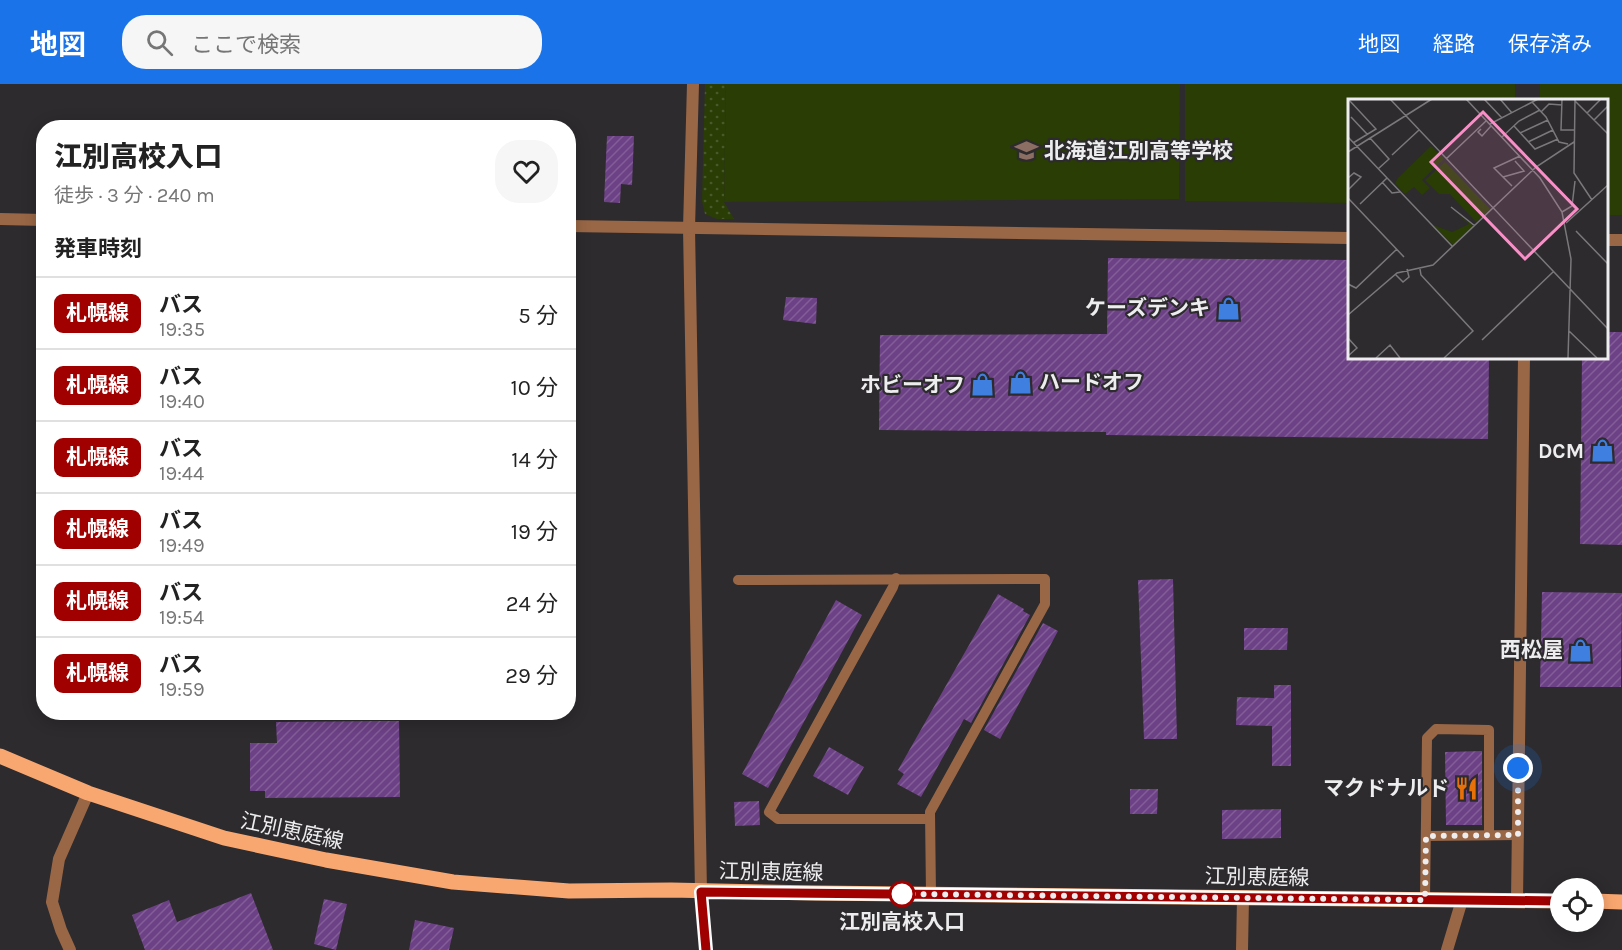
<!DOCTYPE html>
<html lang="ja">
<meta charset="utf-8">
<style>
:root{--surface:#fff;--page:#f6f6f6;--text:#222;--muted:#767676;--line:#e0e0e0;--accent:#1a73e8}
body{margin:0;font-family:Karla,"Noto Sans JP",sans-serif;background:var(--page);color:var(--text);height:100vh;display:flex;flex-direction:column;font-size:22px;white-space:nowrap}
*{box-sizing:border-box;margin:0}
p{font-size:20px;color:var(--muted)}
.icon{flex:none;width:33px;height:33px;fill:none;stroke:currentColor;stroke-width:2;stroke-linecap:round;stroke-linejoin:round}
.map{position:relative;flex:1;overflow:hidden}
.panel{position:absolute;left:36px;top:36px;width:540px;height:600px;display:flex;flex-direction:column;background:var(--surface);border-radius:24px;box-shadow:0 3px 15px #0003}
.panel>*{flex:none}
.badge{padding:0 12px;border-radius:9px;font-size:21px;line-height:39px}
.buttons{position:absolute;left:1550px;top:794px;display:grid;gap:12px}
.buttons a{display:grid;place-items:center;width:54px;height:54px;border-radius:50%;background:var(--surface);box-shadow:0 3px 15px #0003;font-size:30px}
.you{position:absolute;width:30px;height:30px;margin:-15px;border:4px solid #fff;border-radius:50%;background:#1a73e8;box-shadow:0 0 0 9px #1a73e833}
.map>.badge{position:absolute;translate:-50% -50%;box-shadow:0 0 0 3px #fff}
h2{padding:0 18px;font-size:22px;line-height:54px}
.round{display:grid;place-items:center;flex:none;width:63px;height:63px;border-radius:24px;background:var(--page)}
.headline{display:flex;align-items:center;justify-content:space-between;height:102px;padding:0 18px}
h1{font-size:28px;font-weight:800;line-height:45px}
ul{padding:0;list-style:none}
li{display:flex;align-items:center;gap:18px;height:72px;padding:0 18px;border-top:2px solid var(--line)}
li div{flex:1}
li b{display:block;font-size:22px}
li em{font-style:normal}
li .badge{min-width:66px;font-weight:700;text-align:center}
header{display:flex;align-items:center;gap:36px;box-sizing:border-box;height:84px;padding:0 30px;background:var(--accent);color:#fff}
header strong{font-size:28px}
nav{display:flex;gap:33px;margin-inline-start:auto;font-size:21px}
.search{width:420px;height:54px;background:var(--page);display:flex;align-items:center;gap:15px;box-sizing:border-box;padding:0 21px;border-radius:24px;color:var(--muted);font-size:22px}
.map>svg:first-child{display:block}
.grass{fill:url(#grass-dots)}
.pitch{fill:#293d05}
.building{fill:url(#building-hatch)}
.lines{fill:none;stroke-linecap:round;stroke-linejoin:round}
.lane{stroke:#996746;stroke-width:10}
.street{stroke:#996746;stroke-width:12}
.primary{stroke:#f9a770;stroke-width:15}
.line-casing{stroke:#fff;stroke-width:14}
.line{stroke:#a00000;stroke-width:9}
.walk{stroke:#edecee;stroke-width:6;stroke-dasharray:0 10.8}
.stop-dot{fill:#fff;stroke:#a00000;stroke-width:3}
.labels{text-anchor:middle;stroke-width:4.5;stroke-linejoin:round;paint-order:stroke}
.poi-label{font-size:21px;font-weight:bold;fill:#edecee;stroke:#2d2b2e;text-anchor:end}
.street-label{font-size:21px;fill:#edecee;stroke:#2d2b2e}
.stop-label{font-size:21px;font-weight:bold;fill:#edecee;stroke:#2d2b2e}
.inset-road{fill:none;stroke:#7a787b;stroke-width:1.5}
.view{fill:#fa8fc8;fill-opacity:0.15;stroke:#fa8fc8;stroke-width:3}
.inset-edge{fill:none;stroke:#edecee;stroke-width:3}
</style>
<header>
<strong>地図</strong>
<div class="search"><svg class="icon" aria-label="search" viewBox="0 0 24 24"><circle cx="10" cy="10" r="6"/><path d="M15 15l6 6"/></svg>ここで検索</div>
<nav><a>地図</a><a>経路</a><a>保存済み</a></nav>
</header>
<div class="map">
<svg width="1622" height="866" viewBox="0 0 1622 866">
<defs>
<pattern id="grass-dots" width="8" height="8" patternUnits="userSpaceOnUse" patternTransform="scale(1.5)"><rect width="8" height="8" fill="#293d05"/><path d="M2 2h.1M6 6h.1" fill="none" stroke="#48592a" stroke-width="1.8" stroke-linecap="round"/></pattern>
<pattern id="building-hatch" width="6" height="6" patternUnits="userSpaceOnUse" patternTransform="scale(1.5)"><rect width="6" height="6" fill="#6d4186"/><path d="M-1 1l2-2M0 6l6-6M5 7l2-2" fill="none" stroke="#825d97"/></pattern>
</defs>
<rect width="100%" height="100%" fill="#2d2b2e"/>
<polygon class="grass" points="705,0 726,0 724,118 734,135 717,135 705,130 702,117"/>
<g class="pitch">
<polygon points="726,0 1180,0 1179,115 724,118"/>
<polygon points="1185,0 1515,0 1515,16 1349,16 1349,119 1185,117"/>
<polygon points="1540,0 1622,0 1622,131 1606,131 1606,16 1540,16"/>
</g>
<g class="building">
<polygon points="607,52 634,52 632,101 621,100 620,119 604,118"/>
<polygon points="1108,174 1349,176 1349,273 1489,273 1488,355 1106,351 1106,348 879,346 880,251 1107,250"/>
<polygon points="786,213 817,214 816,240 783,236"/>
<polygon points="1605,248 1622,248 1622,461 1580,460 1582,273 1605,273"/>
<polygon points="1173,495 1177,655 1144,655 1138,496"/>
<polygon points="1542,508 1622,509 1621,603 1540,603"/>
<polygon points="998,510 1024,525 1023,527 1030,531 971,639 964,635 921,713 897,700 904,690 898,686"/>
<polygon points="836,516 862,531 768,704 742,690"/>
<polygon points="1043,539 1058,547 1000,655 984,646"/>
<polygon points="1244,544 1288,544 1287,566 1244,566"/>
<polygon points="1274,601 1291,601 1291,682 1272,682 1272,642 1236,641 1237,613 1274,614"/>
<polygon points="379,637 399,637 400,713 265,714 265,707 250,707 250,659 277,659 276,638"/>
<polygon points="829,663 864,683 848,711 813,692"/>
<polygon points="1482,667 1482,741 1446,741 1445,668"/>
<polygon points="1130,705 1158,705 1157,730 1130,730"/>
<polygon points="759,717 760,741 735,742 734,718"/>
<polygon points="1281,725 1281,754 1222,755 1222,726"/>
<polygon points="251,809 273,866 145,866 132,831 169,816 177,838"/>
<polygon points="324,815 347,820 336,866 314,860"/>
<polygon points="415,836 454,844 449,866 409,866"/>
</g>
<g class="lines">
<g class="lane">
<polyline points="896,494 893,503 769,728 778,735 929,735"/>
<polyline points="738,496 1045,495 1045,520 930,728 931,811"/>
<polyline points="1426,752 1518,751"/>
<polyline points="1425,816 1427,654 1436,645 1489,646 1489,751"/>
</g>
<g class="street">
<polyline points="693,0 689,144 701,808 706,866"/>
<polyline points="0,135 44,136"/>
<polyline points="568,142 1349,154"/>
<polyline points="1606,156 1622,156"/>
<polyline points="1517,817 1524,273"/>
<polyline points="70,866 61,846 52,818 59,775 88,709"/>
<polyline points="1242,866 1243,814"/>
<polyline points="1447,866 1462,816"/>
</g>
<g class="primary">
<polyline points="0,672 88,709 224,754 326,776 453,798 569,807 671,806 816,809 1560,817"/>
<polyline points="1593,817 1622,818"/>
</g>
</g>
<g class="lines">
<defs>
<polyline id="line" points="706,866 701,808 1560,817"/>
</defs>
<use href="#line" class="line-casing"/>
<use href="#line" class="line"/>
<polyline class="walk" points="902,810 1425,816 1426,752 1518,751 1518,684"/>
</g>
<defs>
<symbol id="school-bare" viewBox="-9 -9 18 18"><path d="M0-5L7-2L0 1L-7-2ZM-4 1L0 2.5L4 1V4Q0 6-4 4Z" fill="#8d6e63" stroke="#2d2b2e" stroke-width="2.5" paint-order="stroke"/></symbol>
<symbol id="shop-bare" viewBox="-9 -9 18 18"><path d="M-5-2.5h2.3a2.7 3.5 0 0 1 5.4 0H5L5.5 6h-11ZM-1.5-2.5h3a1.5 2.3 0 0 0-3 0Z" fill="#3f7fe0" stroke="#2d2b2e" stroke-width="2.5" paint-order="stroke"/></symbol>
<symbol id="restaurant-bare" viewBox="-9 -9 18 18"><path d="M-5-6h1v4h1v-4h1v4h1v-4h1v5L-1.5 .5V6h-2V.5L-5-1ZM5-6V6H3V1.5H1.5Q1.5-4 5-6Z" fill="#e8710a" stroke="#2d2b2e" stroke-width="2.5" paint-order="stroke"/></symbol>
</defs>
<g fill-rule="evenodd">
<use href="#school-bare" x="1010" y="50" width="33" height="33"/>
<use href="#shop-bare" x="1212" y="208" width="33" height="33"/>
<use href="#shop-bare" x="1004" y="282" width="33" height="33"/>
<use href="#shop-bare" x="966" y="284" width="33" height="33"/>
<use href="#shop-bare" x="1586" y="350" width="33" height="33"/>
<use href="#shop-bare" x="1564" y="550" width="33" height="33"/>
<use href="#restaurant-bare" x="1450" y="688" width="33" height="33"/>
</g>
<circle class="stop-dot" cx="902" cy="810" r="12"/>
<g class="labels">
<g class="poi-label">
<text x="1044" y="74" text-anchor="start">北海道江別高等学校</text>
<text x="1210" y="231">ケーズデンキ</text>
<text x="1039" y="305" text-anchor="start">ハードオフ</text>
<text x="965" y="308">ホビーオフ</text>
<text x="1584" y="374">DCM</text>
<text x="1563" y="573">西松屋</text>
<text x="1449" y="711">マクドナルド</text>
</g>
<g class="street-label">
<text transform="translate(292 747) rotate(12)" y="7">江別恵庭線</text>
<text transform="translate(771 788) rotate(1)" y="7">江別恵庭線</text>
<text transform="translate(1257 793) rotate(1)" y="7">江別恵庭線</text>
</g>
<g class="stop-label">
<text x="902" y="845">江別高校入口</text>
</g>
</g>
<g transform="translate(1348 15)">
<rect width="260" height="260" fill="#2d2b2e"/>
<path d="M108,115L126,127L105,146L85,126L104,133L121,125Z" fill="#293d05"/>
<path d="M83,47L96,60L74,81L82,89L74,96L66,88L57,95L47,84L50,79ZM97,63L142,110L128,123L102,95H91L77,81Z" fill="#293d05"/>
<path class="inset-road" d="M42,0L260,230M118,0L192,79L214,113L223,160L220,259M136,0L154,19M152,0L164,14M214,0L213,31H226M227,0L226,74L244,101M1,1L28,30L5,44M227,2L260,35M184,3L198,18L211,43L220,45M193,13L201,5L214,6M239,14L253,0M3,18L19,35M246,21L260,7M142,25L190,0M166,27L187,50L210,40M133,30L130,33L134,37L143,27M172,34L200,21M0,38L104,147M154,38L171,22L192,11M22,39L41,60L30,70M180,43L205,31M0,53L84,0M44,56L71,31M98,60L138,22M155,78L176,72L167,62M0,79L6,74L13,78L0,91M34,83L44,94L52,93M164,87L146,69L172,57M0,99L56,158M12,105L39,79M103,108L127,127M214,113L224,107L227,82M218,124L260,86M228,132L260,165M72,170L73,176L125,232L96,259M47,175L55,183L61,178L59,170M0,185L8,189L49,150M0,216L49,174L85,166L188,68L226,43M221,232L249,259M0,239L9,249L0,257M134,241L205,173M28,259L42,246L52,259"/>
<path class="view" d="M135,13L229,110L177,160L83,63Z"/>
<rect width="260" height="260" class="inset-edge"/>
</g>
</svg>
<div class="buttons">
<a><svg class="icon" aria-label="locate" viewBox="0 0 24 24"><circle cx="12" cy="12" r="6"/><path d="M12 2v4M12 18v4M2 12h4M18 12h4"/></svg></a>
</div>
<div class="you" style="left:1518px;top:684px"></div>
<section class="panel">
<div class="headline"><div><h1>江別高校入口</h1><p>徒歩 · 3 分 · 240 m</p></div><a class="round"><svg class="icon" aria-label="heart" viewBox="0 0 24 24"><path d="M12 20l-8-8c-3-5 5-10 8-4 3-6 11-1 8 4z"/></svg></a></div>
<h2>発車時刻</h2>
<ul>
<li><span class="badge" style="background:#a00000;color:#fff">札幌線</span><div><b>バス</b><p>19:35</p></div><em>5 分</em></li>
<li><span class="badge" style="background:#a00000;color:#fff">札幌線</span><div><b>バス</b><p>19:40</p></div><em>10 分</em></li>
<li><span class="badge" style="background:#a00000;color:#fff">札幌線</span><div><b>バス</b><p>19:44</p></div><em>14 分</em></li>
<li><span class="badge" style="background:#a00000;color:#fff">札幌線</span><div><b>バス</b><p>19:49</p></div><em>19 分</em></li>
<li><span class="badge" style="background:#a00000;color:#fff">札幌線</span><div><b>バス</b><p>19:54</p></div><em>24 分</em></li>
<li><span class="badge" style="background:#a00000;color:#fff">札幌線</span><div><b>バス</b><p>19:59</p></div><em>29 分</em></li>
</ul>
</section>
</div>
